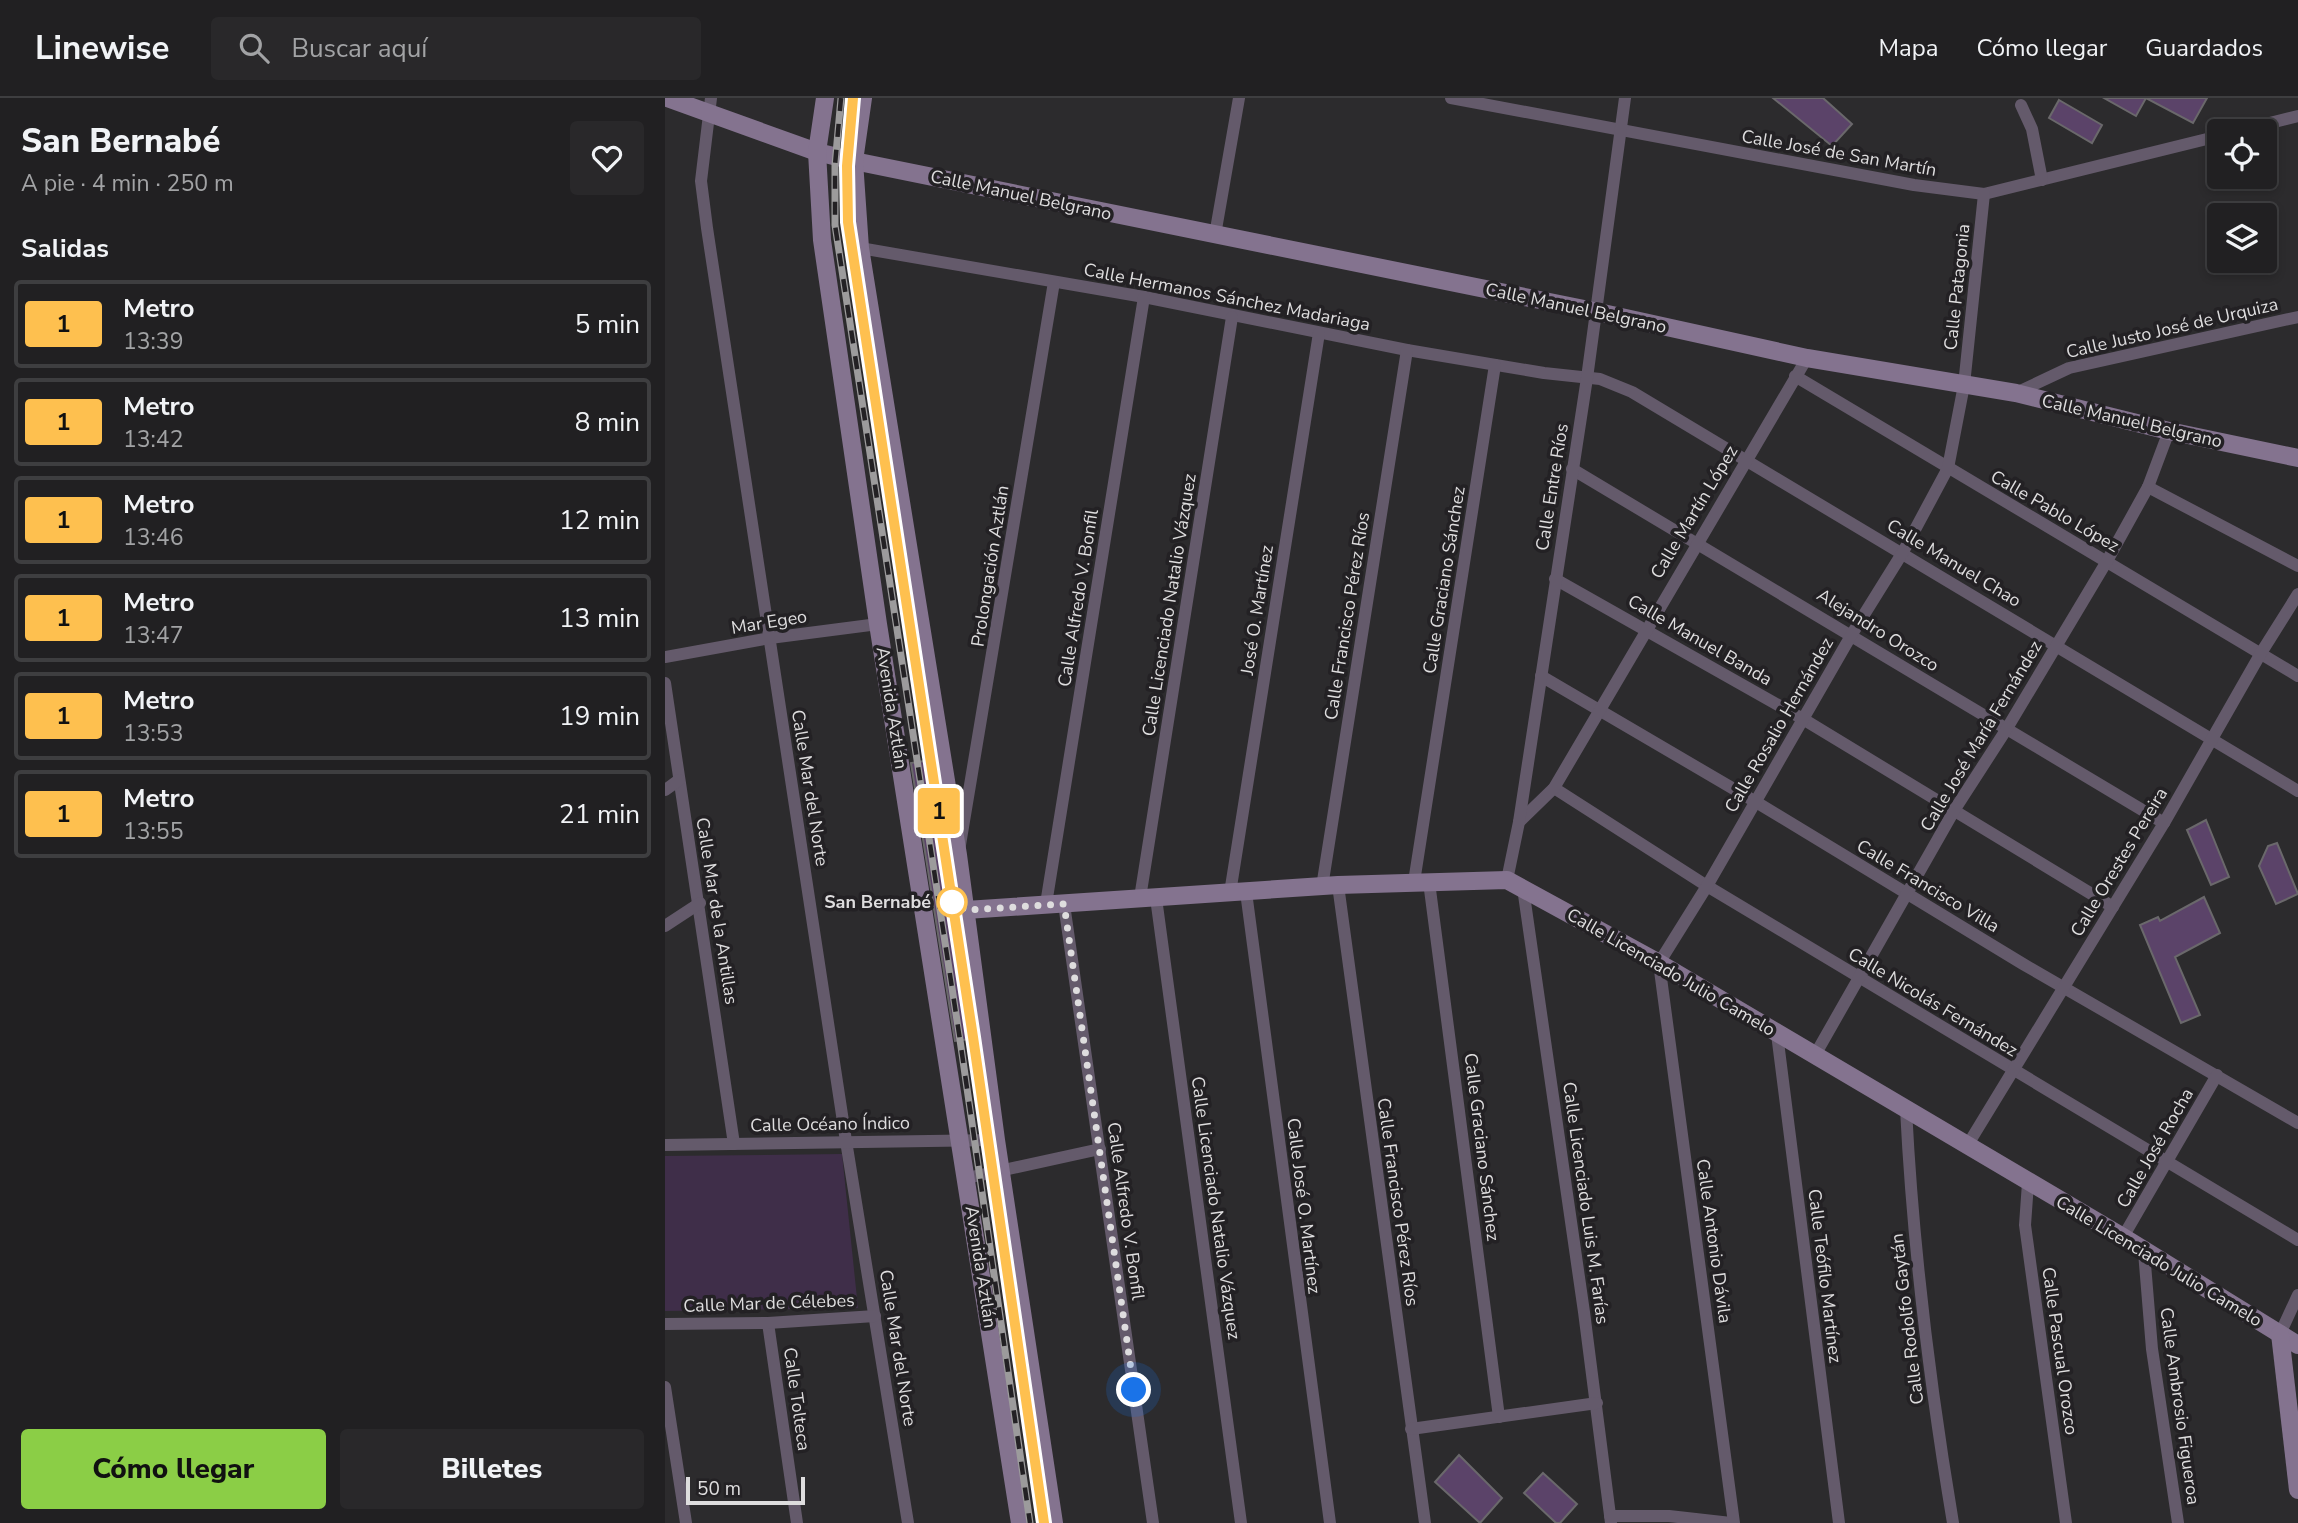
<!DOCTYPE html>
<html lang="es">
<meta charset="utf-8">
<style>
:root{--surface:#212022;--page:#29282a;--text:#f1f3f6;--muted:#a2a3a5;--line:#3e3e40;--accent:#8bce46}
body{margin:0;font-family:"Nunito Sans",sans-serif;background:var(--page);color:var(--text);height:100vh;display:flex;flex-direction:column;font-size:26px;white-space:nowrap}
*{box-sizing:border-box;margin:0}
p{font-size:23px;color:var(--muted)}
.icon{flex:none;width:38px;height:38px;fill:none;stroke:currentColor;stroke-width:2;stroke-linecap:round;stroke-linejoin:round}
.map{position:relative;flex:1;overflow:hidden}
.drawer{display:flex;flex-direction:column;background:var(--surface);width:665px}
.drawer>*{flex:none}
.badge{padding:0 14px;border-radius:5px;font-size:24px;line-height:46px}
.controls{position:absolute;left:1542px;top:21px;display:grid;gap:14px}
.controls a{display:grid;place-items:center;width:70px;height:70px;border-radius:7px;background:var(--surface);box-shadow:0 4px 10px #0003,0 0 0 2px var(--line);font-size:35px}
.scale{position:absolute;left:21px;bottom:18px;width:119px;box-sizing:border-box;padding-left:7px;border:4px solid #deddde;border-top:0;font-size:19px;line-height:24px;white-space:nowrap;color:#deddde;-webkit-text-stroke:5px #232124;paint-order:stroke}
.you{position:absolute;width:35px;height:35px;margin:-18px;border:5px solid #fff;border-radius:50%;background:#1a73e8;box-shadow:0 0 0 10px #1a73e833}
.map>.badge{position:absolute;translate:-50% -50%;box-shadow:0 0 0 4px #fff}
h2{padding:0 21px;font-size:26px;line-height:63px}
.round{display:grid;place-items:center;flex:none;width:74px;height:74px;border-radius:7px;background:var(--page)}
.head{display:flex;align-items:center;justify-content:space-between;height:119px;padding:0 21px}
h1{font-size:33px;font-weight:800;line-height:52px}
.cta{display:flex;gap:14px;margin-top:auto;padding:14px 21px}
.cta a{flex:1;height:80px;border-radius:7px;background:var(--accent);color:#111;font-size:28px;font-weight:800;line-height:80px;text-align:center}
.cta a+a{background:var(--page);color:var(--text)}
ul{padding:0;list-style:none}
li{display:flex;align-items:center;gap:21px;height:88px;margin:0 14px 10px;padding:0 7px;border:4px solid var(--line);border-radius:7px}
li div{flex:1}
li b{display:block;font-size:26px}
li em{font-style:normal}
li .badge{min-width:77px;font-weight:700;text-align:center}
header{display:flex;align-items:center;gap:42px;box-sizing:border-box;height:98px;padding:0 35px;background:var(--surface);border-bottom:2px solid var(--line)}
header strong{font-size:33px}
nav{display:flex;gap:38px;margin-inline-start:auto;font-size:24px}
.search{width:490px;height:63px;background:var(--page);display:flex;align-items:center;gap:18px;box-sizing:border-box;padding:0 24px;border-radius:7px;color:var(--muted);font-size:26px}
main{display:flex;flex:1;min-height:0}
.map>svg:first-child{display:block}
.green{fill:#3f2e49}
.building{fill:#5b4369;stroke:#6a686b;stroke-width:2}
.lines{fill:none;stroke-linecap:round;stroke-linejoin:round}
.street{stroke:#645a6b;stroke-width:12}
.secondary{stroke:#84738f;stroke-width:18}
.rail-casing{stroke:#9c9b9c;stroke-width:7}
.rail{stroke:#232124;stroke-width:4.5;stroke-dasharray:13;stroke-linecap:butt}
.line-casing{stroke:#fff;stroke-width:16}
.line{stroke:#fec04f;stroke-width:10}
.walk{stroke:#deddde;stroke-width:7;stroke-dasharray:0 12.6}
.stop-dot{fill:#fff;stroke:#fec04f;stroke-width:3.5}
.labels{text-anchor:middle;stroke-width:7;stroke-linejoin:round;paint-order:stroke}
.street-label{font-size:18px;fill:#deddde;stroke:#232124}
.stop-label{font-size:18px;font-weight:bold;fill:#deddde;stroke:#232124;text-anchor:end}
</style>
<header>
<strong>Linewise</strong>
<div class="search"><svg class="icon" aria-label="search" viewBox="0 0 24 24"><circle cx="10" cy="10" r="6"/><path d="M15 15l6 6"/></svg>Buscar aquí</div>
<nav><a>Mapa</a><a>Cómo llegar</a><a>Guardados</a></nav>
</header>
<main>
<section class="drawer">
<div class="head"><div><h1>San Bernabé</h1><p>A pie · 4 min · 250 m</p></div><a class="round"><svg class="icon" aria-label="heart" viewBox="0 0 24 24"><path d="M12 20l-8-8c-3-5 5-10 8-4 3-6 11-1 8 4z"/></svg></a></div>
<h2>Salidas</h2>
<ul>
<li><span class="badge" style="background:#fec04f;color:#111">1</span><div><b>Metro</b><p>13:39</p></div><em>5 min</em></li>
<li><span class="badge" style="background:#fec04f;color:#111">1</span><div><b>Metro</b><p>13:42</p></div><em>8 min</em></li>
<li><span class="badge" style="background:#fec04f;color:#111">1</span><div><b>Metro</b><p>13:46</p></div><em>12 min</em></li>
<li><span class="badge" style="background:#fec04f;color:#111">1</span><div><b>Metro</b><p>13:47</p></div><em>13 min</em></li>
<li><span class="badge" style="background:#fec04f;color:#111">1</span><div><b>Metro</b><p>13:53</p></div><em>19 min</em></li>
<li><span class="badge" style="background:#fec04f;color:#111">1</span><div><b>Metro</b><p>13:55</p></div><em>21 min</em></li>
</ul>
<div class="cta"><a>Cómo llegar</a><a>Billetes</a></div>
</section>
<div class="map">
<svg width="1633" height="1425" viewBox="0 0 1633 1425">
<rect width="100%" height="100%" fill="#2c2b2d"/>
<polygon class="green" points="177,1056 193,1210 0,1213 0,1058"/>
<g class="building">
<polygon points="1108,0 1158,0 1187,26 1167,48"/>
<polygon points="1439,0 1481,0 1471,18"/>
<polygon points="1481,0 1542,0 1528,25"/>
<polygon points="1394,2 1437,27 1427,45 1384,20"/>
<polygon points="266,662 306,941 290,943 246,665"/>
<polygon points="1541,722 1564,779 1546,787 1522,732"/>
<polygon points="1612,745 1633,796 1611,806 1594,768 1603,748"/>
<polygon points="1539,799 1555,835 1510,859 1535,917 1516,925 1475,827 1493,819 1495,823"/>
<polygon points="794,1357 837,1400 815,1425 770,1384"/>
<polygon points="878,1375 912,1406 895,1425 891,1425 859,1395"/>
</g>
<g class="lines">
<g class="street">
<polyline points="46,0 36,83 42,130 181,1043 243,1425"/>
<polyline points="786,0 1249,87 1319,96 1554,38"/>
<polyline points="1356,7 1367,31 1377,82"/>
<polyline points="1573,33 1633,18"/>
<polyline points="550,137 574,0"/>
<polyline points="195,150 479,199 742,252 879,275 935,281 967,294 1633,693"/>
<polyline points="1130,278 1633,578"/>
<polyline points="1351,295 1404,270 1633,219"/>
<polyline points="907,371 1499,725"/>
<polyline points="1483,389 1633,468"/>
<polyline points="890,481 1138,621 1448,809"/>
<polyline points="0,559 105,540 213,526"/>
<polyline points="876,578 1091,704 1358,866 1633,1025"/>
<polyline points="0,585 69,1046"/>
<polyline points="889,690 1042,788 1633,1142"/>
<polyline points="0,692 14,682"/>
<polyline points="854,724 889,690 1142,260"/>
<polyline points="295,747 389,184"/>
<polyline points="842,782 854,724 922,280 960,0"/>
<polyline points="749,784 830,267"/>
<polyline points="764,784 834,1319"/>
<polyline points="673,787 760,1425"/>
<polyline points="657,789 742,252"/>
<polyline points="858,790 919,1214 946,1425"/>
<polyline points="581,794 665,1425"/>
<polyline points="565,795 654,235"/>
<polyline points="475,800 567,219"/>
<polyline points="491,800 576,1425"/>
<polyline points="381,806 479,199"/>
<polyline points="399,806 488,1425"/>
<polyline points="0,828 35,805"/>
<polyline points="1112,936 1174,1425"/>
<polyline points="1150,957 1290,711 1341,632 1442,463 1483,389 1504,333"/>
<path d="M1241,1011C1248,1150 1265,1288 1288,1425"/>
<polyline points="0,1047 331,1042"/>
<polyline points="1302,1048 1499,725 1596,555 1633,496"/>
<polyline points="302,1080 435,1051"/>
<polyline points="1363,1085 1360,1127 1401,1425"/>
<polyline points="1458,1139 1552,977"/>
<polyline points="1479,1154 1487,1251 1513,1425"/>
<polyline points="103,1225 132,1425"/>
<polyline points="0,1226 103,1225 210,1218"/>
<polyline points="1615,1236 1633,1197"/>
<polyline points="0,1289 21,1425"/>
<polyline points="746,1331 932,1305"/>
<polyline points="945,1418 1004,1418 1066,1425"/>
<polyline points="1069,1425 994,865 1042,788 1187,536 1238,454 1283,370 1299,287 1319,96"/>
</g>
<g class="secondary">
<polyline points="2,0 152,54 189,63 929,213 1142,260 1351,295 1504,333 1633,360"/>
<polyline points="160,0 152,54 157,142 213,526 355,1425"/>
<polyline points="198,0 189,63 195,150 293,757 331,1042 389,1425"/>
<polyline points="301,812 673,787 842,782 994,865 1458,1139 1633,1247"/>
<polyline points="1615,1236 1633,1392"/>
</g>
<defs>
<g id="rail">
<polyline points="176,0 170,67 170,127 295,942 365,1425"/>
<polyline points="188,0 182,68 183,124 308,939 379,1425"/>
</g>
</defs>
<use href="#rail" class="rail-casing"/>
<use href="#rail" class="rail"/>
</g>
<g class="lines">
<defs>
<polyline id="line" points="188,0 182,68 183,124 308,939 379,1425"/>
</defs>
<use href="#line" class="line-casing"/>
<use href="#line" class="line"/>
<polyline class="walk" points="287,804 301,812 399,806 469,1292"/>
</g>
<circle class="stop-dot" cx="287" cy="804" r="14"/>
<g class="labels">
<g class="street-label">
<text transform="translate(1174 55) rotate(10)" y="6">Calle José de San Martín</text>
<text transform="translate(356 97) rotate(12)" y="6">Calle Manuel Belgrano</text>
<text transform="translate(1292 189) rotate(-84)" y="6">Calle Patagonia</text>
<text transform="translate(562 199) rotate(11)" y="6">Calle Hermanos Sánchez Madariaga</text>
<text transform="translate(911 210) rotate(12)" y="6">Calle Manuel Belgrano</text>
<text transform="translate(1507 230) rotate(-13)" y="6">Calle Justo José de Urquiza</text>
<text transform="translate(1467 323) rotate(13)" y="6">Calle Manuel Belgrano</text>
<text transform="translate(887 389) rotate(-81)" y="6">Calle Entre Ríos</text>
<text transform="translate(1390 413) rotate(30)" y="6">Calle Pablo López</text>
<text transform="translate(1029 414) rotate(-59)" y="6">Calle Martín López</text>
<text transform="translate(1289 465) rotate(31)" y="6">Calle Manuel Chao</text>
<text transform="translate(325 468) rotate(-81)" y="6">Prolongación Aztlán</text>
<text transform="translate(779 482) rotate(-81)" y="6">Calle Graciano Sánchez</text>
<text transform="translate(413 500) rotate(-81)" y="6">Calle Alfredo V. Bonfil</text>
<text transform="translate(504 507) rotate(-81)" y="6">Calle Licenciado Natalio Vázquez</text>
<text transform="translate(592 512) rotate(-81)" y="6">José O. Martínez</text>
<text transform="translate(682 518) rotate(-81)" y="6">Calle Francisco Pérez Ríos</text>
<text transform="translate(104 524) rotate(-9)" y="6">Mar Egeo</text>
<text transform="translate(1213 532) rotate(32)" y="6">Alejandro Orozco</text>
<text transform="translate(1035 542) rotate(30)" y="6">Calle Manuel Banda</text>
<text transform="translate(227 610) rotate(81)" y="6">Avenida Aztlán</text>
<text transform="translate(1114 627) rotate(-60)" y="6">Calle Rosalio Hernández</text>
<text transform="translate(1316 638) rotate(-59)" y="6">Calle José María Fernández</text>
<text transform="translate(145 690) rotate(81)" y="6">Calle Mar del Norte</text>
<text transform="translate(1454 764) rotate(-59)" y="6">Calle Orestes Pereira</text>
<text transform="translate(1263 788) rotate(31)" y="6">Calle Francisco Villa</text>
<text transform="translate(52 813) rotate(81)" y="6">Calle Mar de la Antillas</text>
<text transform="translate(1006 874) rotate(30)" y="6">Calle Licenciado Julio Camelo</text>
<text transform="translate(1268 904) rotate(31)" y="6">Calle Nicolás Fernández</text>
<text transform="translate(165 1026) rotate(-1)" y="6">Calle Océano Índico</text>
<text transform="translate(817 1049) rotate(83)" y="6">Calle Graciano Sánchez</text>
<text transform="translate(1490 1050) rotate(-60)" y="6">Calle José Rocha</text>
<text transform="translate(733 1104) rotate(82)" y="6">Calle Francisco Pérez Ríos</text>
<text transform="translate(921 1105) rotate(82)" y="6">Calle Licenciado Luis M. Farías</text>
<text transform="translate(639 1108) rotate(83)" y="6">Calle José O. Martínez</text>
<text transform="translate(551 1110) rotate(82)" y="6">Calle Licenciado Natalio Vázquez</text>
<text transform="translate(461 1113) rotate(82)" y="6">Calle Alfredo V. Bonfil</text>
<text transform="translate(1049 1143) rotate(82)" y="6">Calle Antonio Dávila</text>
<text transform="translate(1494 1163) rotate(31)" y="6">Calle Licenciado Julio Camelo</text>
<text transform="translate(316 1169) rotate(81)" y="6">Avenida Aztlán</text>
<text transform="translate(1160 1178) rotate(83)" y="6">Calle Teófilo Martínez</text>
<text transform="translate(104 1205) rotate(-2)" y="6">Calle Mar de Célebes</text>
<text transform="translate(1242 1221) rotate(-97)" y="6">Calle Rodolfo Gaytán</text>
<text transform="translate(233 1250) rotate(81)" y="6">Calle Mar del Norte</text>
<text transform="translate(1395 1253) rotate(82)" y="6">Calle Pascual Orozco</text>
<text transform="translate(132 1301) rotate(82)" y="6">Calle Tolteca</text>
<text transform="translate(1515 1308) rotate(82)" y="6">Calle Ambrosio Figueroa</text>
</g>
<g class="stop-label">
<text x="266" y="810">San Bernabé</text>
</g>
</g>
</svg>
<div class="controls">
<a><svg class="icon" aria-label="locate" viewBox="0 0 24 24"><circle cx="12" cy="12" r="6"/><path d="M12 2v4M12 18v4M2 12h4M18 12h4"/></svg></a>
<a><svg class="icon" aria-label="layers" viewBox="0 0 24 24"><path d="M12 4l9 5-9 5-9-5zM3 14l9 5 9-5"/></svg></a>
</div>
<div class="scale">50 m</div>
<div class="you" style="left:469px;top:1292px"></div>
<b class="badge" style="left:274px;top:713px;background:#fec04f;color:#111">1</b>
</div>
</main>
